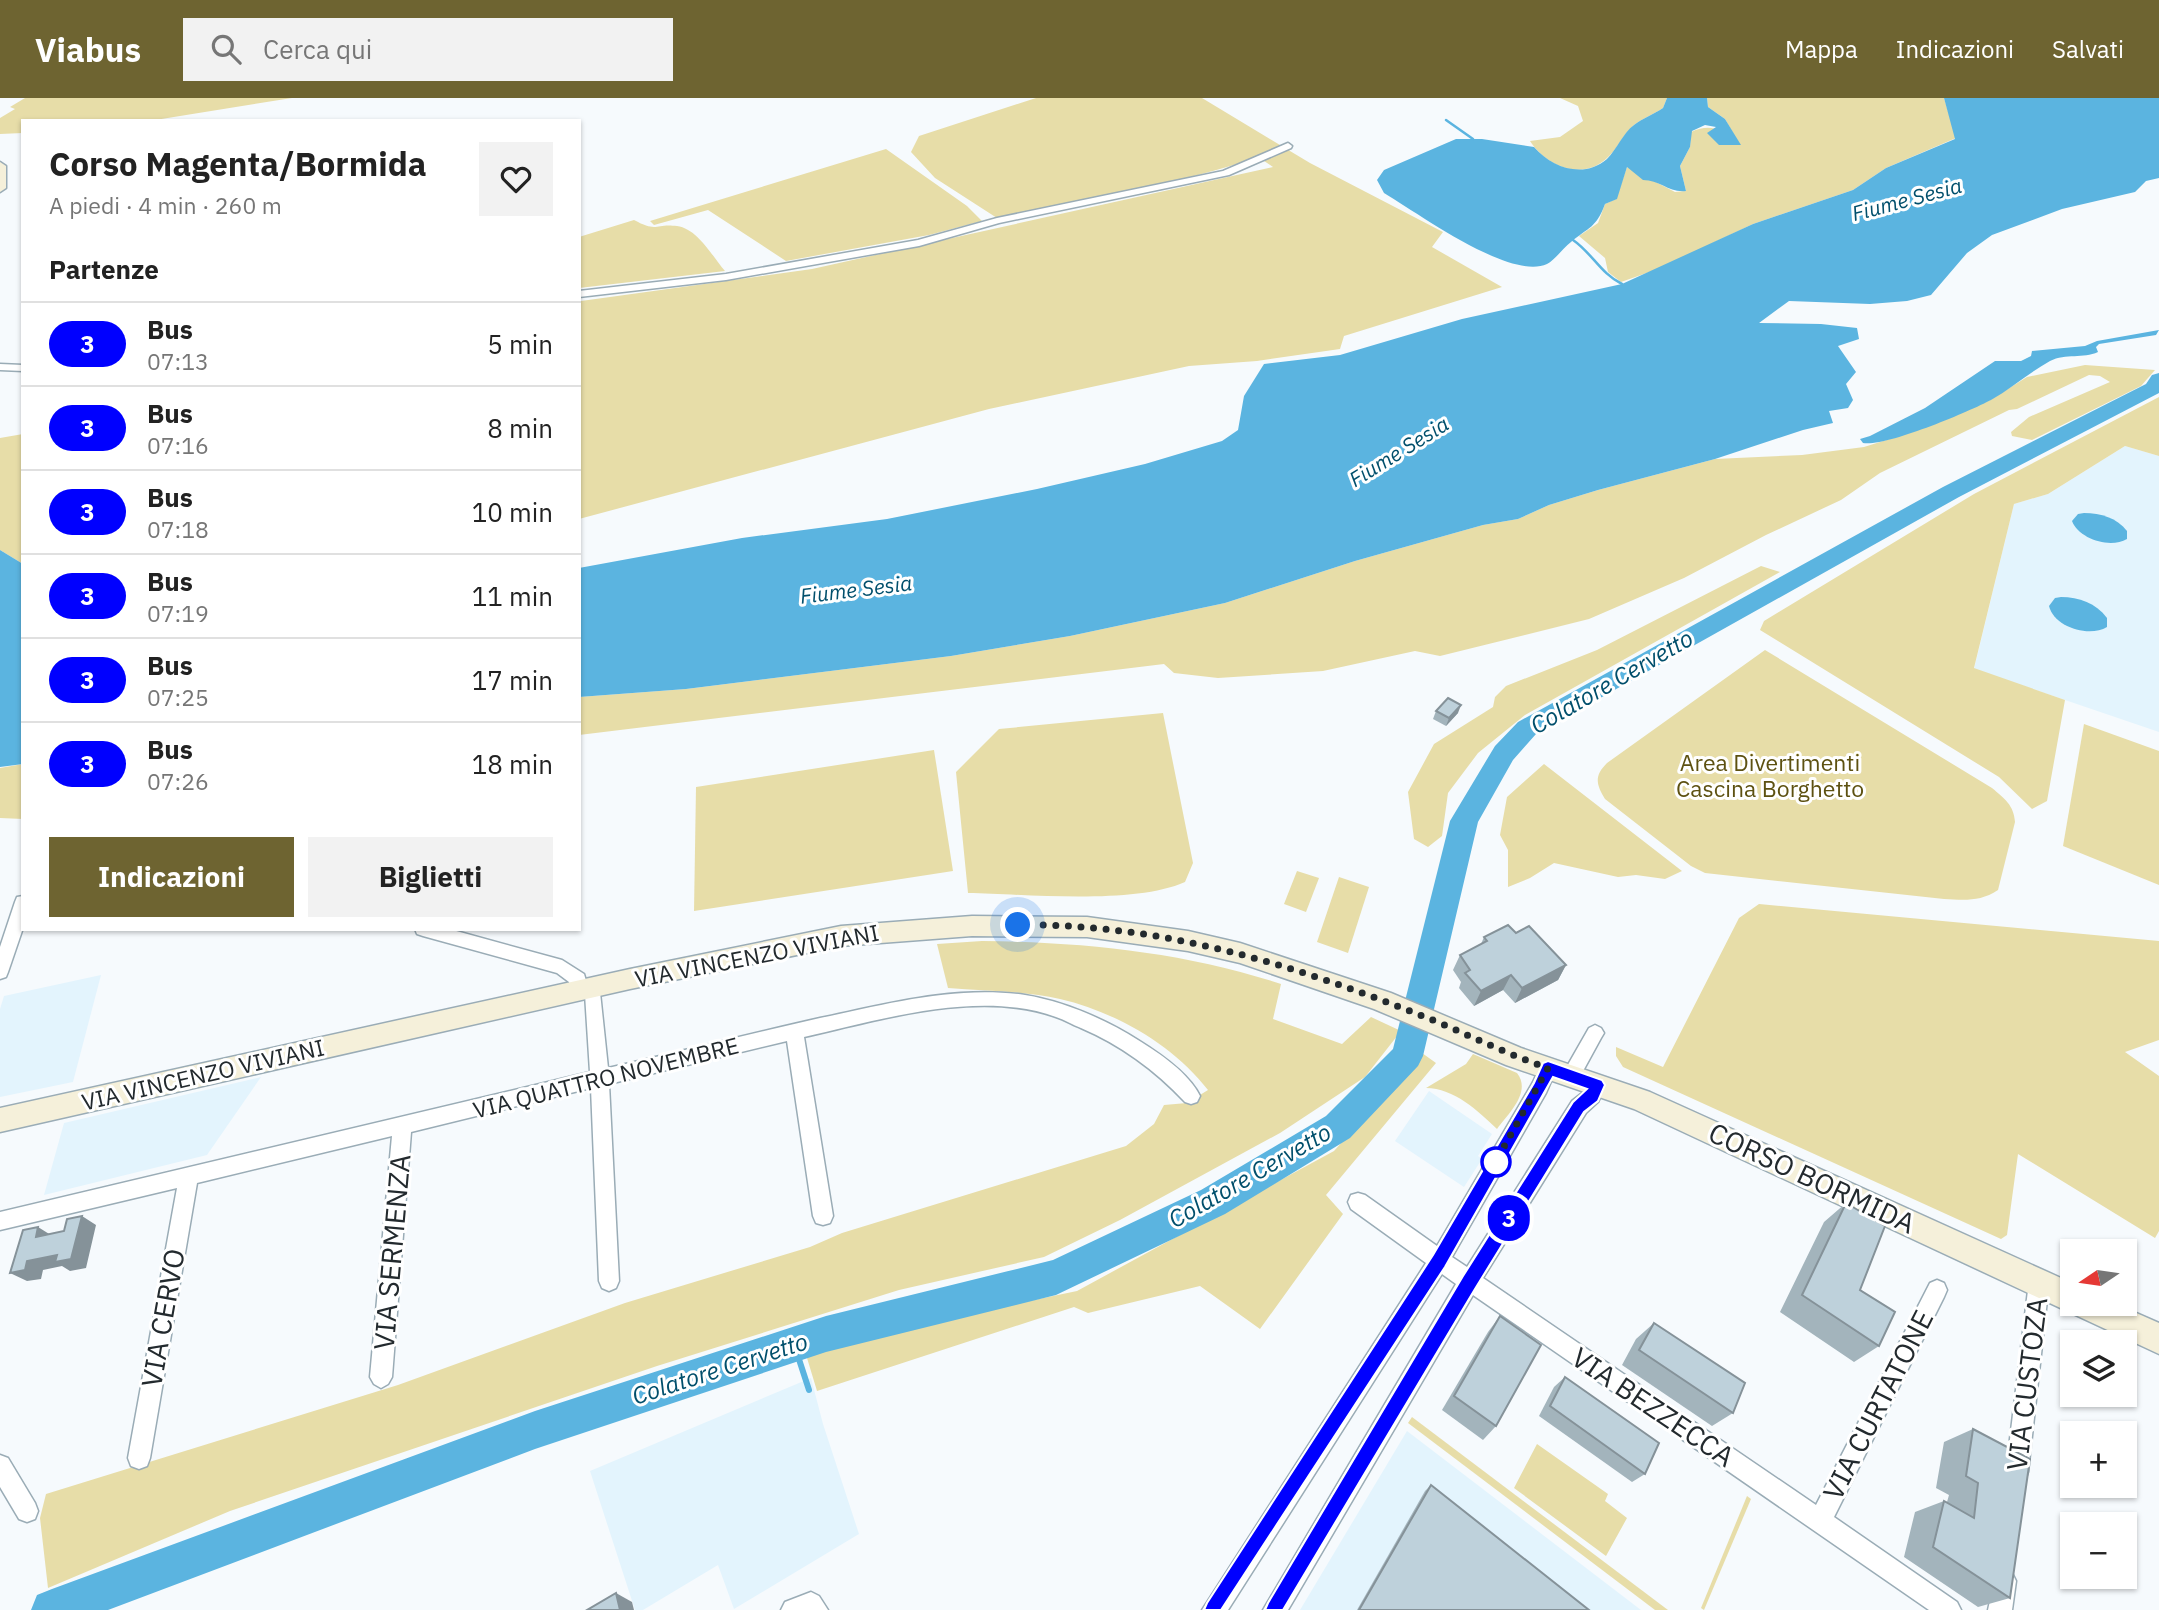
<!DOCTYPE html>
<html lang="it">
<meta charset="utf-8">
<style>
:root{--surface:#fff;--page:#f2f2f2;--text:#222;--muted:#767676;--line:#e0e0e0;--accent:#6e6431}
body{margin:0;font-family:"IBM Plex Sans",sans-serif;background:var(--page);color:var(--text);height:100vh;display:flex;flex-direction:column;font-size:26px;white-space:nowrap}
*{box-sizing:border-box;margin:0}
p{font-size:23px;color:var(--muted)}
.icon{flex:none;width:38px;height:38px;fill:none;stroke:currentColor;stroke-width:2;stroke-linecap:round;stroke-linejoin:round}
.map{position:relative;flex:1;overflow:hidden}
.drawer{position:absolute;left:21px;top:21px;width:560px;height:812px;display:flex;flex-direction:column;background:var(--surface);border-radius:0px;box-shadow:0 2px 5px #0004}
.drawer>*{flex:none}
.badge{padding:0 14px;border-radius:23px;font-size:24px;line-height:46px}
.needle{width:46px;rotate:257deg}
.fabs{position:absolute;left:2060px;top:1141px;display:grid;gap:14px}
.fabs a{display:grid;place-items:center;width:77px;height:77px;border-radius:0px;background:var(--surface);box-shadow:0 2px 5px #0004;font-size:35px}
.you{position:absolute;width:35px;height:35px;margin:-18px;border:5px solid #fff;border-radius:50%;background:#1a73e8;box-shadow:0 0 0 10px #1a73e833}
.map>.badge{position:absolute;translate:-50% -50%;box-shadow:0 0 0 4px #fff}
h2{padding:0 28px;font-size:26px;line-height:63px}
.round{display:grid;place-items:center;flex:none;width:74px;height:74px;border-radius:0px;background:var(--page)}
.head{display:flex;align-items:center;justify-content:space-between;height:119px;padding:0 28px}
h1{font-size:33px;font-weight:800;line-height:52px}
.primary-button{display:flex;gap:14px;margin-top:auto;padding:14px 28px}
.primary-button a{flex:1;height:80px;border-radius:0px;background:var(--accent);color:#fff;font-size:28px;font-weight:800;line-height:80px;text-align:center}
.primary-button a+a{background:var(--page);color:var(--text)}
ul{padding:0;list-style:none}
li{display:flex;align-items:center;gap:21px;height:84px;padding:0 28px;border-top:2px solid var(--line)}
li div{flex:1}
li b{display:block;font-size:26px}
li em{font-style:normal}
li .badge{min-width:77px;font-weight:700;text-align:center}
header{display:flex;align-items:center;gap:42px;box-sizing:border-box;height:98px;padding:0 35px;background:var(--accent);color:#fff}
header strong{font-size:33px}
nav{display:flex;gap:38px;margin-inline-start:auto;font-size:24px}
.search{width:490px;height:63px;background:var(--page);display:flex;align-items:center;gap:18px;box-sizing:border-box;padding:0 24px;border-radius:0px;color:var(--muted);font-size:26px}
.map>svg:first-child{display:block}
.built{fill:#e3f4fd}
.green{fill:#e7dda8}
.water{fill:#5bb4e0}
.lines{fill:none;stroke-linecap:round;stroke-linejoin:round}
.stream-far1{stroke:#5bb4e0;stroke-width:2.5}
.stream{stroke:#5bb4e0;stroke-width:6}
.river{fill:#5bb4e0;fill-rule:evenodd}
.street-casing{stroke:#9aacb6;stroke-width:3}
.secondary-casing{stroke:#9aacb6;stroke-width:3}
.street{fill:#fff;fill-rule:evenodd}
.secondary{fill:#f5f0da;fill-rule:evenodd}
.wall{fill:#a3b4bc}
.shaded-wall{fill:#859299}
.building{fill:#bed1db;stroke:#859299;stroke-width:2}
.line{fill:#00f;stroke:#fff;stroke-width:2}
.walk{stroke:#232a2e;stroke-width:7;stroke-dasharray:0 12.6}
.stop-dot{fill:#fff;stroke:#00f;stroke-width:3.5}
.labels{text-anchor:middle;stroke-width:6;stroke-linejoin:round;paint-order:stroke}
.far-water-label{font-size:21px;font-style:italic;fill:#014f6c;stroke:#fff}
.park-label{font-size:23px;fill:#5d5111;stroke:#fff}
.street-label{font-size:23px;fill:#232a2e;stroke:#fff}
.water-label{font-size:24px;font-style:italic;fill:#014f6c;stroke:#fff}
.near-street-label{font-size:28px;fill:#232a2e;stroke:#fff}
</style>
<header>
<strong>Viabus</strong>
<div class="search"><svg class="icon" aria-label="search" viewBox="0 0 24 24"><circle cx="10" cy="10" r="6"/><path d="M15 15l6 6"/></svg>Cerca qui</div>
<nav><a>Mappa</a><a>Indicazioni</a><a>Salvati</a></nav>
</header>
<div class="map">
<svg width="2159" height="1512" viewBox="0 0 2159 1512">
<rect width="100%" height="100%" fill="#f6fafd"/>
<g class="built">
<polygon points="2125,348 2159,358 2159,634 1974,571 2014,406 2048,396"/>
<polygon points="101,877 73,984 0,999 0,911 4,898"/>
<polygon points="261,979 207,1057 44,1097 64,1025"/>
<polygon points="1429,993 1492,1036 1478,1058 1482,1061 1464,1089 1395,1043"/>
<polygon points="811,1280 823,1326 859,1436 734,1511 718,1467 643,1512 635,1512 590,1373"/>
<polygon points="1407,1333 1641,1512 1300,1512"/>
</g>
<g class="green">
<polygon points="25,0 292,0 149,23 23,23 23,35 0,36 0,20 15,11 10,9"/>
<path d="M1036,0H1202L1310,65L1443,134L1432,149L1502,189L1344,238L1340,251L1257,263L1189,268L989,311L579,421L581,203L812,171L1273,69L1258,59C1174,88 1084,101 997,120L935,80L911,54L919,38Z"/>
<path d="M1560,0H1667L1663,10C1654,16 1643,20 1634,27C1623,36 1617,52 1606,61C1581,83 1546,68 1530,43L1560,39L1583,23L1578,8Z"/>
<path d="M1707,0H1944L1956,40L1886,70L1853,92L1753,126L1658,171L1621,184L1608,174L1605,160L1579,138L1598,125L1605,106L1616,101L1627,69L1675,94L1686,93L1680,68L1690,49L1691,34C1713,24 1722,33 1740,47L1725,21L1708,9Z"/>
<polygon points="886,51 967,108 982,123 929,137 786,163 708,112 654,127 650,123"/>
<path d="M634,122C658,135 655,125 677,128C698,131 712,158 725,173L579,190V139Z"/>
<polygon points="2085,267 2155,272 2141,288 2032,342 2012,338 2011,334 2029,319 2110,284 2100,278 2089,277 2017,311 2009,312 1880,375 1841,402 1766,437 1684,480 1589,521 1440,558 1415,553 1323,573 1218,580 1174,575 1164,566 579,637 579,599 686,591 951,558 1070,538 1225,505 1355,463 1483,427 1518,421 1549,407 1598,392 1715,361 1802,357 1864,349 1912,334 1990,302 2027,279"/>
<polygon points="2159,299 2159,358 2125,348 2048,396 2014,406 1974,570 2065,602 2047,703 2032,711 1999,679 1760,532 1764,523 1974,396"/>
<polygon points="23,336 23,466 0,452 0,340"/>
<polygon points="1761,468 1780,474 1525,617 1478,655 1448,695 1442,738 1428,749 1414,741 1408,694 1434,646 1493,609 1495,599 1506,588 1597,552"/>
<path d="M1765,552L1992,690C2004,700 2014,707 2015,724L1998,792C1980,804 1964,802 1944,801L1705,775L1691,768L1605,701C1596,686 1594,678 1607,665Z"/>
<path d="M1163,615L1193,765L1185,784C1134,807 1026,796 968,795L956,674L999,631Z"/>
<polygon points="2084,626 2159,653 2159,787 2063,748"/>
<polygon points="934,652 953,773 694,813 696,689"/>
<polygon points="23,666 23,721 0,720 0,670"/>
<polygon points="1544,666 1682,773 1665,781 1636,777 1618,779 1554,765 1530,780 1508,789 1508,752 1500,737 1507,699"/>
<polygon points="1297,773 1319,780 1306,814 1284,806"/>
<polygon points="1339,779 1369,789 1348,855 1317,844"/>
<polygon points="1759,806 2159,843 2159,942 2125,954 2159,978 2159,1133 2155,1140 2018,1056 2007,1137 2001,1141 1623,969 1616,958 1616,949 1663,969 1739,820"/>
<path d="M982,843C1083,844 1184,854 1281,886L1273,921L1342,946L1371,919L1401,933L1365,979L1280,1035L1120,1122L1044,1159L899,1192L657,1268L230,1413L48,1490L40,1420L46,1396L398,1287L625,1205L810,1149L842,1135L1126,1048L1154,1026L1164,1007L1187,1005L1208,992C1173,947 1116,914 1060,901C1024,893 985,893 948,890L937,846Z"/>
<polygon points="1422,955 1436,965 1326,1097 1343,1116 1260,1231 1200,1188 1088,1215 1074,1209 817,1293 804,1250 1077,1193 1334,1053"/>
<path d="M1473,956L1517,975C1532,994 1508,1016 1497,1031C1478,1013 1454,990 1426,990L1466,966Z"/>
<polygon points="1412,1319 1668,1512 1655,1512 1408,1325"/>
<polygon points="1537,1346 1608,1396 1605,1403 1627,1420 1606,1458 1514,1390"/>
<polygon points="1747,1398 1751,1401 1704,1512 1701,1510"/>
</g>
<g class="water">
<path d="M1667,0H1707L1708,9L1725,21L1741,47H1719L1707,35L1716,29L1705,27L1692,33L1690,49L1680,68L1686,93C1669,95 1660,82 1643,82L1627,69L1617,101L1605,106C1596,130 1589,129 1571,144C1563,150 1555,162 1547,166C1510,183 1418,115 1384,95L1377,82L1384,72L1456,41H1482L1534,49C1552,70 1584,81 1607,61C1617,51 1623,35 1634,27C1643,20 1654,16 1663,10Z"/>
<polygon points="1944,0 2159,0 2159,80 2146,83 2135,94 2062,111 1992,137 1967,155 1931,197 1907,203 1870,206 1789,203 1759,225 1821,226 1857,230 1859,241 1838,248 1856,274 1846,286 1853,302 1848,310 1829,313 1833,325 1803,332 1715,361 1598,392 1549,407 1518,421 1483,427 1355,463 1225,505 1070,538 951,558 686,591 579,599 579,470 742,440 887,421 1037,391 1145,366 1222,343 1238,332 1244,298 1264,266 1340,257 1462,221 1622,186 1753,126 1853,92 1886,70 1955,41"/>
<path d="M2159,232L2156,237L2099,246L2096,249L2098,254C2083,261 2066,255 2050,263C2030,274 2012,290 1991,302C1968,314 1886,349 1863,345L1860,341L1870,338L1925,310L1995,263H2021L2031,258L2032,253L2085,248L2097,243Z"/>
<path d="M2084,415C2101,415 2117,420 2127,433V441C2110,451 2079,441 2072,423L2078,416Z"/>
<polygon points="0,452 23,466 23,666 0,669"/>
<path d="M2061,499C2079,499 2096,505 2107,520V529C2089,540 2054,529 2049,508L2055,500Z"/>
</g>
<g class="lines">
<g class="stream-far1">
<polyline points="1446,22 1473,41"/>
<path d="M1573,142C1592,155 1601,176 1622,186"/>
</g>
<polyline class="stream" points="794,1246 809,1292"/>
<polygon class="river" points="2159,275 2159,295 1959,399 1536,636 1513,662 1478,724 1423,958 1418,968 1350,1040 1225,1116 1056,1197 826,1254 535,1351 108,1512 31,1512 37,1497 52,1491 535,1313 826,1218 1053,1162 1201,1092 1326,1018 1393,951 1450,723 1495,648 1518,624 1943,389 2146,286 2152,277"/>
<defs>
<g id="street">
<polygon points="1288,45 1292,48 1291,50 1229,77 999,125 919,148 726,182 579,199 579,193 726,176 918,142 997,120 1223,73"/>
<polygon points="0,266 23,267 23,273 0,272"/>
<polygon points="23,798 23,830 8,874 6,879 0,881 0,849 15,804 17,799"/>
<path d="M415,831H449L562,862L584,876L587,886L593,883L599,885L608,970C679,954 749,936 820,920C887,906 956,887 1025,897C1063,903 1105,921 1138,942C1159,955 1189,975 1200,998L1197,1004L1191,1006L1185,1004C1155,972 1121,947 1081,930C1073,927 1065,922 1056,919C979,891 880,922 804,939L833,1118L830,1125L823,1127L816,1125L813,1118L787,943L609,986L619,1183L616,1190L609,1193L602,1190L599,1183L591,990L411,1034L392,1279L388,1286L381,1290L374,1286L370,1279L392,1038L197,1085L150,1360L147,1368L139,1371L131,1368L128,1360L177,1090L0,1132V1114L590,974L585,896L578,900L572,898L569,884L557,875L423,838L417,836Z"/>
<polygon points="1595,927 1601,930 1604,935 1601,940 1577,984 1571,986 1565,984 1562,978 1565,972 1589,930"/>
<polygon points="1548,962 1554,964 1557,970 1546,995 1452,1159 1467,1169 1572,1003 1586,992 1591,981 1597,979 1603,981 1606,987 1598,1004 1586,1015 1483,1180 1816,1407 1930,1185 1937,1182 1944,1185 1947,1192 1944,1199 1834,1419 1957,1504 1961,1512 1929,1512 1473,1197 1288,1512 1263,1512 1456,1186 1442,1176 1228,1512 1202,1512 1426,1165 1351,1111 1348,1104 1351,1097 1358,1095 1365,1097 1437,1148 1533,984 1542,964"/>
<polygon points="2039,1174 2046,1177 2049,1184 2028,1374 2025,1382 2017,1385 2009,1382 2006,1374 2029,1184 2032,1177"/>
<polygon points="0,1357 8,1360 35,1405 38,1413 35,1421 27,1424 19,1421 0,1389"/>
<polygon points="2004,1471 2012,1475 2016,1483 2012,1512 1988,1512 1996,1475"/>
<polygon points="811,1494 819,1498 828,1512 781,1512 785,1504"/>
</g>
<g id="secondary">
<polygon points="0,64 6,68 6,90 0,94"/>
<polygon points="972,818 1087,819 1188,833 1240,845 1391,895 1521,950 1650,994 2072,1185 2072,1206 2116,1206 2159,1225 2159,1256 1634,1011 1506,967 1374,911 1240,865 1188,853 1087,839 972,838 841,848 630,891 0,1034 0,1010 630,871 841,828"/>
</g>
</defs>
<use href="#street" class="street-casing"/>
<use href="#secondary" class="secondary-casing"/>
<use href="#street" class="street"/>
<use href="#secondary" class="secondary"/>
</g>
<g class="wall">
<polygon points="1436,613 1458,615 1446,628 1433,621"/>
<polygon points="1516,835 1566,867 1558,882 1515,905 1503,892 1474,908 1459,890 1461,884 1453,872 1460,857 1481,846 1484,839"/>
<polygon points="1846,1105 1860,1192 1879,1248 1854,1264 1780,1214 1824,1124"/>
<polygon points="1500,1218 1496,1328 1483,1342 1442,1312 1488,1234"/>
<polygon points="1654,1225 1733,1315 1712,1328 1622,1267 1636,1241"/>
<polygon points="1565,1279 1645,1376 1632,1384 1539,1318 1554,1289"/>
<polygon points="1973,1331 2010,1500 1978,1509 1904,1459 1915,1414 1944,1403 1947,1404 1949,1397 1936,1390 1944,1344"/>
<polygon points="1431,1387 1589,1512 1357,1512 1425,1393"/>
</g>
<g class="shaded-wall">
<polygon points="1461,607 1458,615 1446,628 1449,620"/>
<polygon points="1566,867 1558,882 1515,905 1522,890"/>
<polygon points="1511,877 1503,892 1474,908 1481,893"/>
<polygon points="82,1118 96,1127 86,1170 70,1173 62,1168 43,1172 41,1181 27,1183 10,1175 27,1163 57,1157"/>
<polygon points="38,1129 54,1139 36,1139"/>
<polygon points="616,1495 632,1504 634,1512 620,1512"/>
</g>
<g class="building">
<polygon points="1448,600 1461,607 1449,620 1436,613"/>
<polygon points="1508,827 1516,835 1529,828 1566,867 1522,890 1511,877 1481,893 1465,875 1470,872 1460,857 1487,843 1484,839"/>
<polygon points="1846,1105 1885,1128 1860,1192 1895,1214 1879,1248 1802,1197"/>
<polygon points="82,1118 71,1161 55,1164 57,1157 27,1163 25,1172 10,1175 23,1132 38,1129 36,1139 64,1133 67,1121"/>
<polygon points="1500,1218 1541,1247 1496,1328 1454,1298"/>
<polygon points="1654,1225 1745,1285 1733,1315 1639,1252"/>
<polygon points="1565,1279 1659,1345 1645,1376 1550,1308"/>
<polygon points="1973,1331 2030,1361 2010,1500 1933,1449 1944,1403 1974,1420 1978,1385 1966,1378"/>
<polygon points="1431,1387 1589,1512 1359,1512"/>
<polygon points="616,1495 620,1512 587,1512"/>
</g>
<polygon class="line" points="1548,963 1602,982 1605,987 1598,1003 1584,1014 1475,1191 1283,1512 1265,1512 1268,1505 1463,1178 1573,1004 1587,991 1553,979 1445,1169 1221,1512 1204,1512 1207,1505 1433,1157 1534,985 1543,965"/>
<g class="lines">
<path class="walk" d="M1018,827C1164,825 1301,869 1435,923C1473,939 1509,957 1548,970L1491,1072L1496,1064"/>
</g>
<circle class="stop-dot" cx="1496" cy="1064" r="14"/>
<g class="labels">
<g class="far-water-label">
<text transform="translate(1907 102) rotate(-15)" y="7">Fiume Sesia</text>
<text transform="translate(1399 354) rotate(-32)" y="7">Fiume Sesia</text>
<text transform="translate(856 492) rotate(-7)" y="7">Fiume Sesia</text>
</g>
<g class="park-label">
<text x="1770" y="673">Area Divertimenti<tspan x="1770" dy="26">Cascina Borghetto</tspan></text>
</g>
<g class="street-label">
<text transform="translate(757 858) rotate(-11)" y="8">VIA VINCENZO VIVIANI</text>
<text transform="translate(203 977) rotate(-13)" y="8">VIA VINCENZO VIVIANI</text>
<text transform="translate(606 980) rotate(-14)" y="8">VIA QUATTRO NOVEMBRE</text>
</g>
<g class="water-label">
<text transform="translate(1612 584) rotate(-30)" y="8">Colatore Cervetto</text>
<text transform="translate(1250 1078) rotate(-30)" y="8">Colatore Cervetto</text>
<text transform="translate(720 1271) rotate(-18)" y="8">Colatore Cervetto</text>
</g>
<g class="near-street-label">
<text transform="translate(1812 1080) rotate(25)" y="10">CORSO BORMIDA</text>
<text transform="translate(392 1154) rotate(-85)" y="10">VIA SERMENZA</text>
<text transform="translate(163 1220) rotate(-80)" y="10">VIA CERVO</text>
<text transform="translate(2027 1286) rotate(-83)" y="10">VIA CUSTOZA</text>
<text transform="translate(1878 1307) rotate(-63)" y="10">VIA CURTATONE</text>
<text transform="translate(1653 1309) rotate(34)" y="10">VIA BEZZECCA</text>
</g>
</g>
</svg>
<div class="fabs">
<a><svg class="needle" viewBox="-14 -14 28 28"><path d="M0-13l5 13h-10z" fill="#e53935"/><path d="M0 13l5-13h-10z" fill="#767676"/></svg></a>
<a><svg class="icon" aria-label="layers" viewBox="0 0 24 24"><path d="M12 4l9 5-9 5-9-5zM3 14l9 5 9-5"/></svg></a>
<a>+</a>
<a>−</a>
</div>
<div class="you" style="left:1018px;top:827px"></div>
<b class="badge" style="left:1509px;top:1120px;background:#00f;color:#fff">3</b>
<section class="drawer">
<div class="head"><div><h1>Corso Magenta/Bormida</h1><p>A piedi · 4 min · 260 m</p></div><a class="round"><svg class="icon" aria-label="heart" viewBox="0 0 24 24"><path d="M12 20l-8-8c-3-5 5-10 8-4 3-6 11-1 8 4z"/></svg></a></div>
<h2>Partenze</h2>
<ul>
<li><span class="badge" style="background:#00f;color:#fff">3</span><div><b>Bus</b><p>07:13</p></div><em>5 min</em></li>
<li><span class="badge" style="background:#00f;color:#fff">3</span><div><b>Bus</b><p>07:16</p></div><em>8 min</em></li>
<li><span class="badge" style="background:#00f;color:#fff">3</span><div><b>Bus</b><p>07:18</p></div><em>10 min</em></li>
<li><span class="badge" style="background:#00f;color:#fff">3</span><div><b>Bus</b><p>07:19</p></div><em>11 min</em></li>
<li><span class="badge" style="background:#00f;color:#fff">3</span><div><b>Bus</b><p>07:25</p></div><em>17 min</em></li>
<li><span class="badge" style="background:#00f;color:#fff">3</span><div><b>Bus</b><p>07:26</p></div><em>18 min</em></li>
</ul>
<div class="primary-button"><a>Indicazioni</a><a>Biglietti</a></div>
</section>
</div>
